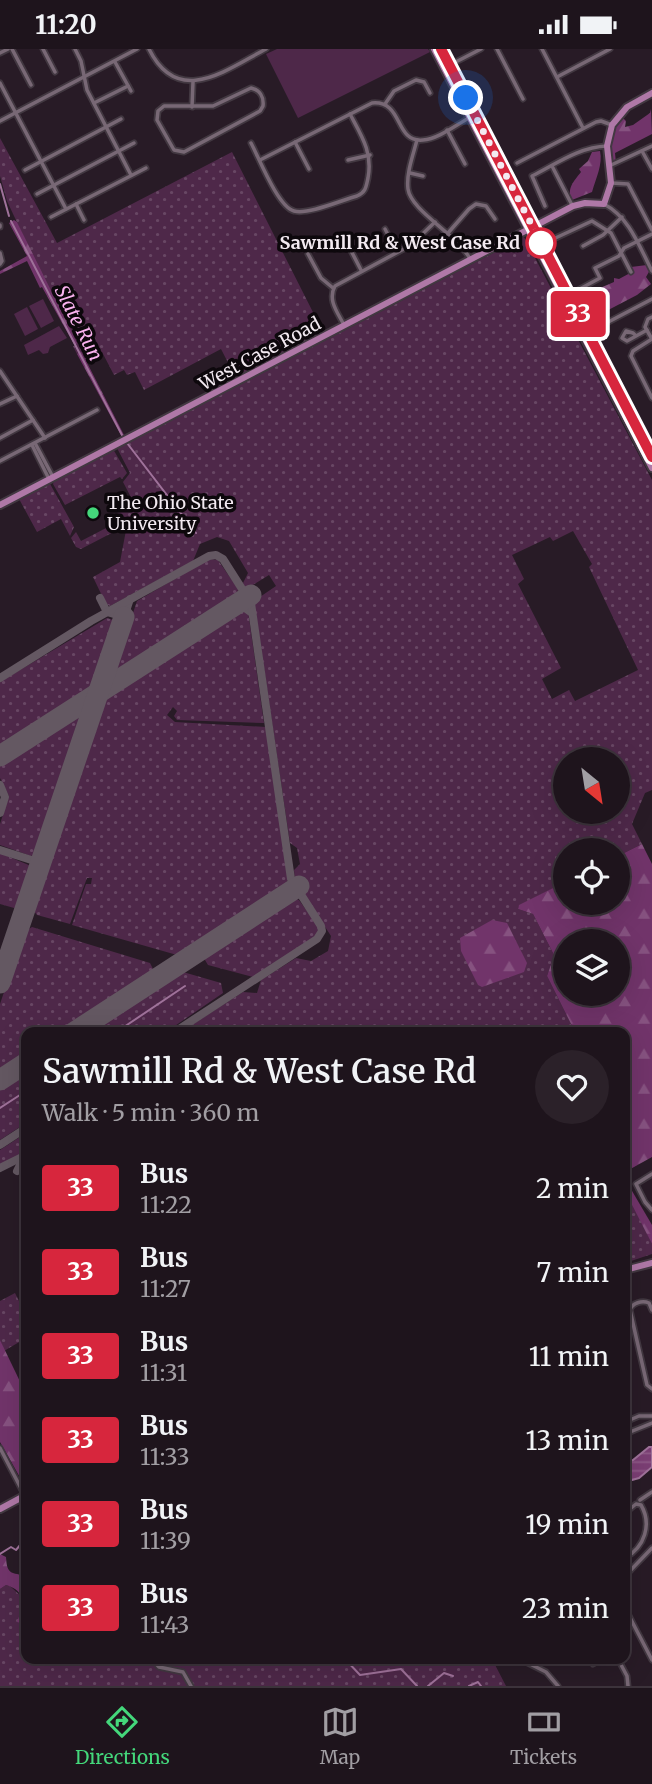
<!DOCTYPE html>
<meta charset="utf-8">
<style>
:root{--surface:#1e141c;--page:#2b2129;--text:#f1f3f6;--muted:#a19ea3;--line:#3c333b;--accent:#44d77b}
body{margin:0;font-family:Merriweather,serif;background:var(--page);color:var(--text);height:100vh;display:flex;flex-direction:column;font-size:26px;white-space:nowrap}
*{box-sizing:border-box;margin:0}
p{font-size:23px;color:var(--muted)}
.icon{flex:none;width:38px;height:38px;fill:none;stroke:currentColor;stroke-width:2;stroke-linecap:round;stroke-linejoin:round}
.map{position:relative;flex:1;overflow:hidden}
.panel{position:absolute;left:21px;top:978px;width:609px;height:637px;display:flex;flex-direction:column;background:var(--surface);border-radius:14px;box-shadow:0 7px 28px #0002,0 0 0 2px var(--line)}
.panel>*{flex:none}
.badge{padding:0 14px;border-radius:5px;font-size:24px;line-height:46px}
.needle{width:46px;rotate:150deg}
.controls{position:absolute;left:553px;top:698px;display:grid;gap:14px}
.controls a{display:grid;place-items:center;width:77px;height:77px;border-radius:50%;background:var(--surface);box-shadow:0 7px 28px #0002,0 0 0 2px var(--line);font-size:35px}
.you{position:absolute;width:35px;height:35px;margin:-18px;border:5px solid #fff;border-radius:50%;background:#1a73e8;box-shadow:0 0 0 10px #1a73e833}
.map>.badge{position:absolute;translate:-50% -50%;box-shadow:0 0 0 4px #fff}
.round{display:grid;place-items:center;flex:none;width:74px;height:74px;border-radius:37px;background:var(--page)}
.headline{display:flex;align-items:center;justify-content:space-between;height:119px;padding:0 21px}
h1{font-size:33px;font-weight:600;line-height:52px}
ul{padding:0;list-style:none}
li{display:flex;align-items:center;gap:21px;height:84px;padding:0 21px}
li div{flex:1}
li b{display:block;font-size:26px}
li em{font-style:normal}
li .badge{min-width:77px;font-weight:700;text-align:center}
.status{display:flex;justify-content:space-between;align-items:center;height:49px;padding:0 35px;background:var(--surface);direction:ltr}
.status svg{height:19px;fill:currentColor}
.tab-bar{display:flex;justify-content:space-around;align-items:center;height:98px;border-top:2px solid var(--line);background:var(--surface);font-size:19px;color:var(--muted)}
.tab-bar a{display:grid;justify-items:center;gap:4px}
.tab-bar .on{color:var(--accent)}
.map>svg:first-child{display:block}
.grass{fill:url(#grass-dots);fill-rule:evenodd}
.forest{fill:url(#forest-firs);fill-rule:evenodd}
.green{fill:#4e2849}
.water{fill:url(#water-rules);stroke:#9f729a;stroke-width:2}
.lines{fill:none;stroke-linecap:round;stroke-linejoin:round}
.stream{stroke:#9f729a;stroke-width:2}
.taxiway{stroke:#645862;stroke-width:8}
.runway{stroke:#645862;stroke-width:21}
.minor-casing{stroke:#423841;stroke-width:7}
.major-casing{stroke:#423841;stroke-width:10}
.minor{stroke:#786875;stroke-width:3.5}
.major{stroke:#af78a7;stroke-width:6}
.line-casing{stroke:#fff;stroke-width:16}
.line{stroke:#d7263d;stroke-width:10}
.walk{stroke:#f3eaf1;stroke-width:7;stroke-dasharray:0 12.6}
.stop-dot{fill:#fff;stroke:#d7263d;stroke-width:3.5}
.poi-dot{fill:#44d77b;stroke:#0d080c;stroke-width:2.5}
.labels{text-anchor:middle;stroke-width:7;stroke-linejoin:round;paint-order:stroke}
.stop-label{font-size:18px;font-weight:bold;fill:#f3eaf1;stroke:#0d080c;text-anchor:end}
.street-label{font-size:18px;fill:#f3eaf1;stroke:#0d080c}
.poi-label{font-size:18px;fill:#f3eaf1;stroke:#0d080c;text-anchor:start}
.water-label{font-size:19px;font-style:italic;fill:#fbb3f0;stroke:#0d080c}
</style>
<div class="status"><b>11:20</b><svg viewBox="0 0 49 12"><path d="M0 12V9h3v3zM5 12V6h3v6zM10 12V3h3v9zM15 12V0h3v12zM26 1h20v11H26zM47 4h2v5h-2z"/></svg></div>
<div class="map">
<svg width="652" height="1637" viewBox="0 0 652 1637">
<defs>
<pattern id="grass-dots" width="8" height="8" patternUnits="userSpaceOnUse" patternTransform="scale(1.75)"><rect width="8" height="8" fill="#4e2849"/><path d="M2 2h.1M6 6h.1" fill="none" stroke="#684764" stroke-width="1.8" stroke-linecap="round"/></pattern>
<pattern id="forest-firs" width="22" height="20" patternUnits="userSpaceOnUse" patternTransform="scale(1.75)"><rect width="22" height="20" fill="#71346a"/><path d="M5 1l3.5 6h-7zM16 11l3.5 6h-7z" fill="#865280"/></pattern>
<pattern id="water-rules" width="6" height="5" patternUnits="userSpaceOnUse" patternTransform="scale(1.75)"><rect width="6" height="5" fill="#7b3e74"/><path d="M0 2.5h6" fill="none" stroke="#8e5a88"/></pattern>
</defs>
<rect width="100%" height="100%" fill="#281b26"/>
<g class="grass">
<polygon points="0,89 57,194 232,103 324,285 237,331 221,300 144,341 135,323 127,326 124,321 114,326 102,303 86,311 81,302 77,305 73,297 75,297 7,152 0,127"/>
<path d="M524,188L652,431V741L645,744L632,775L642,795L618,807V802H565V833L519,857L518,860L533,865L554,906L547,927L575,983H181L243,943L257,944L261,931L296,909L311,912L328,902L331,887L295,832L294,821L300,815L297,799L290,794L254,552L276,537L269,526L246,540L243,534L248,524L229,492L217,488L200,495L193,512L110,557L106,555L93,528L120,513L127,476L81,500L76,498L71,489L76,483L81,492L110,477L107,470L135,456L123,433L130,424L117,399L119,396L130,393ZM573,482L592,515L589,518L638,621L575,652L569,641L552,650L542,630L561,619L518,535L524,530L512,506L550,488L553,492ZM565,710H618V763H565Z"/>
<polygon points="113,400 127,424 122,430 120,428 65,456 53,435 55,430"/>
<polygon points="49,433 74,478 70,487 61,470 37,483 18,448"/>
<polygon points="209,510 218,511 238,540 237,547 117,623 114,621 137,552"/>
<polygon points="241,560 248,562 264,674 177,671 174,667 177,662 173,658 167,666 175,673 266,678 288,830 284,839 182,904 177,906 72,876 86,835 91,835 92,829 87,829 70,875 37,866 33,861 104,650"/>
<polygon points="107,569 113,571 115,576 91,641 0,700 0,633"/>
<polygon points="80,664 83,668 36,805 31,807 0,796 0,775 9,747 0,729 0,716"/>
<polygon points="0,804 31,817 32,821 20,856 14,859 0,855"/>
<polygon points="294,849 299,851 319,879 316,887 253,928 208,916 205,911 206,906"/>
<polygon points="32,878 150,914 154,922 59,983 26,984 26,1005 0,1021 0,955 24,883"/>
<polygon points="183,923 221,934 223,944 166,983 85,983 177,924"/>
<polygon points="26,1022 26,1074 0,1091 0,1039"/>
<polygon points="26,1084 26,1105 0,1118 0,1101"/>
<polygon points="626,1141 652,1195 652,1205 625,1214"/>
<polygon points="15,1244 26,1266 26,1289 4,1302 0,1291 0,1252"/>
<polygon points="6,1536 11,1538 23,1549 21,1574 26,1571 26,1610 492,1610 506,1637 0,1637 0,1540"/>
</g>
<g class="forest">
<path d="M651,60L652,85L615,104L616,114L612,116C609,100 610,80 621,67L626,72L625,78L633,76L650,64Z"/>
<path d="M600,102C603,115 596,129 592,143L572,151C566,140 574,132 581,123L579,120L588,112L592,103Z"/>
<polygon points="14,171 17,173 77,294 75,297 42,238 40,239 27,212 0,225 0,222 27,207 9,174"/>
<polygon points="647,216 650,221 646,228 651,235 637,246 591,270 595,278 591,280 580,255 601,243 600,239 614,233 614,229 619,230 632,223 631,218"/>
<polygon points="81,302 125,388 123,390 77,305"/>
<path d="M642,795L652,815V1108L625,1123V984L575,983L547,927L554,906L533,865L518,860L519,856L565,833V854H618V807ZM565,892H618V945H565Z"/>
<polygon points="492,871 507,874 527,914 524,923 482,938 478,936 461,902 460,889"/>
<polygon points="625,1130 652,1176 652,1195 625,1142"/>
<polygon points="0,1291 26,1345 26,1439 0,1393"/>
<path d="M0,1505L6,1508C7,1527 12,1523 26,1527V1571L21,1574L17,1573C24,1557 27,1542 6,1536L0,1540Z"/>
</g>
<g class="green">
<polygon points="277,0 428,0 430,3 298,69 266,5"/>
<polygon points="43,250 54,272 41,279 29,257"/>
<polygon points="27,258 38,280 25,287 14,265"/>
<polygon points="59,277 67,289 50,298 48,304 43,305 39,301 28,306 24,296"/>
</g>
<polygon class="water" points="649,1398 652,1398 652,1418 639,1429 625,1433 625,1413 633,1411"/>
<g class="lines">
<g class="stream">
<polyline points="0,135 9,167"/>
<polyline points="11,172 123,388"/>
<polyline points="127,394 196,484"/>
<polyline points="115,984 185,937"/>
<polyline points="0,1059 23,1044"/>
<polyline points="0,1505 11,1498 16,1501 26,1489"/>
<polyline points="345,1610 360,1626 401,1620 417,1637"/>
<polyline points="428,1637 444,1624 453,1627"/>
<polyline points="469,1637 478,1633 481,1637"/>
</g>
<g class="taxiway">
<polyline points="100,549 107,563 124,568 130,550"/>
<polyline points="238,554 252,564"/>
<polyline points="0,629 91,572 209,507 216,506 223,510 251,554 291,830 321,877 322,882 317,890 173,984"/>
<polyline points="0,736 5,748 0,764"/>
<polyline points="0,801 41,814"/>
<polyline points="0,1096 26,1079"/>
<polyline points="0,1119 26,1106"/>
<polyline points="17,1122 24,1108"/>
</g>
<g class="runway">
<polyline points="0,707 251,546"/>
<polyline points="0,934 124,568"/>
<polyline points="73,984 299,837"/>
<polyline points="0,1031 26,1014"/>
</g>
<defs>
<g id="minor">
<polyline points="12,0 31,36"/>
<polyline points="43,0 55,23"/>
<polyline points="75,0 81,12 87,41 131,126"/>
<path d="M149,0C178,59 226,21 266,0"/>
<polyline points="497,0 523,50"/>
<polyline points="542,0 583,79"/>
<polyline points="0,4 8,0"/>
<polyline points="115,13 131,42"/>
<polyline points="448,17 481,0"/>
<polyline points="557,28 610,0"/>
<polyline points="0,34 66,160"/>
<path d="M251,39C260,41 264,48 263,57L260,62L184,103L174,101L157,71L158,62L164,57H213Z"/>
<polyline points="94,54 128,37"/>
<polyline points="385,55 394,42 416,31 424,33 430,44"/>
<polyline points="192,58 193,33"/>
<polyline points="0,72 137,0"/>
<polyline points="447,81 465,115"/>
<path d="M417,91C413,106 406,125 408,140C411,162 458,186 470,210"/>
<polyline points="295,93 309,120"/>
<path d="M251,94C259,109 278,158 294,162C308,166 342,151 357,147C366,143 366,138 368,129C373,103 361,86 350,65"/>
<polyline points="642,102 652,120"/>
<path d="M260,111L372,54C404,51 394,94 423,91C438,90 456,76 469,69"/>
<polyline points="348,111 370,106"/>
<polyline points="517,114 596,73 601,72 612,76"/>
<polyline points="552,117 572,156"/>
<polyline points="609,117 652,97"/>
<polyline points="25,121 121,70"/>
<polyline points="410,124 423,127"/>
<polyline points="612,134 628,135 652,181"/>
<polyline points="37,145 134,94"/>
<polyline points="76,155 84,171"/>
<path d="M604,155C630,169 639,197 652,222"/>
<path d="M545,157L532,127C556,115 579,98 607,97"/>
<polyline points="51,168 146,119"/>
<polyline points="0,176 0,178"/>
<polyline points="385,180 397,203"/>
<polyline points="448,184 469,160 476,155 486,157 495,170"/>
<polyline points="346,192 361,221"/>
<polyline points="549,192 592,172 611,184 631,223"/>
<polyline points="583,197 603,186 622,168"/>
<polyline points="0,204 2,212 0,215"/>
<polyline points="308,205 321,229 333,239"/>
<polyline points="576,242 600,229 595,219 619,207 624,199 652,185"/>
<polyline points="652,268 648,270 645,278 652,290"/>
<path d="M344,276C338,264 327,251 335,237L411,196L435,173"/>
<polyline points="593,281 652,250"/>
<polyline points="636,287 633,284 626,282 622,289 627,292 647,281"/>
<polyline points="652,290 633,302 631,307 652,349"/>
<polyline points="0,322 45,389"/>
<polyline points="0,355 17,347"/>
<polyline points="0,389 33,371"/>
<polyline points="35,394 53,428"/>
<polyline points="32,396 49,430"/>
<polyline points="0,412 97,361"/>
<polyline points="652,1125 636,1135 645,1153 652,1161"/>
<path d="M652,1261L649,1254C642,1251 632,1254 630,1261L647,1336L652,1340"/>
<polyline points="625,1373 639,1367 652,1367"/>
<polyline points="625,1385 652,1374"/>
<polyline points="0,1399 25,1447"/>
<polyline points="640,1451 652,1443"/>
<polyline points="26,1459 23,1468 26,1475"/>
<path d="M625,1464L636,1455L641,1456C652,1475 645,1498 625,1509"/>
<polyline points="625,1527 652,1499"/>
<polyline points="625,1559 652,1611"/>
<polyline points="152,1610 159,1618 183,1623 191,1637"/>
<polyline points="520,1610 546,1623 558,1637"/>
<polyline points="618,1610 627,1627 628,1637"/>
<polyline points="593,1615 602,1610"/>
</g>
<g id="major">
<polyline points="434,0 652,419"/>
<polyline points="441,0 652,408"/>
<polyline points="0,456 573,157 585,154 604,155 611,134 607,97 612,76 627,58 652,44"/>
<polyline points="625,1221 652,1214"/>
<polyline points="0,1460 26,1446"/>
</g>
</defs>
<use href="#minor" class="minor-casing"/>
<use href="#major" class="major-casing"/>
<use href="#minor" class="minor"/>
<use href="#major" class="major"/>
</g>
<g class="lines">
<defs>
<polyline id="line" points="441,0 652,408"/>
</defs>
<use href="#line" class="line-casing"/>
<use href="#line" class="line"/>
<polyline class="walk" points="466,49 541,194"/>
</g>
<circle class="stop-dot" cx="541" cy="194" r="14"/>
<circle class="poi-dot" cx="93" cy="464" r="7"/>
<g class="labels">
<g class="stop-label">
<text x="520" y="200">Sawmill Rd &amp; West Case Rd</text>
</g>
<g class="street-label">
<text transform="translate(260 305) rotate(-28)" y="6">West Case Road</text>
</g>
<g class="poi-label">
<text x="107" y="460">The Ohio State<tspan x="107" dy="21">University</tspan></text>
</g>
<g class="water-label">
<text transform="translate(79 274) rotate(63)" y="7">Slate Run</text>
</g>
</g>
</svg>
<div class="controls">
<a><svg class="needle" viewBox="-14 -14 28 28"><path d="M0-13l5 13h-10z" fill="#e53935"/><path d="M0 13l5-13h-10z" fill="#a19ea3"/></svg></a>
<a><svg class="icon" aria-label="locate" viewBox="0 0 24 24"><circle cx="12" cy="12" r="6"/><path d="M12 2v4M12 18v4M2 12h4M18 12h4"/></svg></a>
<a><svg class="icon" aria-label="layers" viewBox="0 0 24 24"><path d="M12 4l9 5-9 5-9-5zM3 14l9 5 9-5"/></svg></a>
</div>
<div class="you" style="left:466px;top:49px"></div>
<b class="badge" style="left:578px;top:265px;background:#d7263d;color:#fff">33</b>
<section class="panel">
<div class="headline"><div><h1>Sawmill Rd &amp; West Case Rd</h1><p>Walk · 5 min · 360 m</p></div><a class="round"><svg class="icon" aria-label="heart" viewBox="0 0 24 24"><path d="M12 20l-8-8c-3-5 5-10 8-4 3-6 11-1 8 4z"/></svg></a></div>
<ul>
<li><span class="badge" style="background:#d7263d;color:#fff">33</span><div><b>Bus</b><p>11:22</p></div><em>2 min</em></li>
<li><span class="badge" style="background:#d7263d;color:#fff">33</span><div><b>Bus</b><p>11:27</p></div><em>7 min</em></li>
<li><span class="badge" style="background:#d7263d;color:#fff">33</span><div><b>Bus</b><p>11:31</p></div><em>11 min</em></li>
<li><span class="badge" style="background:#d7263d;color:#fff">33</span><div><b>Bus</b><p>11:33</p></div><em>13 min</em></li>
<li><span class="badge" style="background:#d7263d;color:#fff">33</span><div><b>Bus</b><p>11:39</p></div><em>19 min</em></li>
<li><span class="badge" style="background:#d7263d;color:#fff">33</span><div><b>Bus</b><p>11:43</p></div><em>23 min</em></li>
</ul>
</section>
</div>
<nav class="tab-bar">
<a class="on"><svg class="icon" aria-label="directions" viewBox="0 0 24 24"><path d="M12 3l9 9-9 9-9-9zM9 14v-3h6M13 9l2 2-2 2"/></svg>Directions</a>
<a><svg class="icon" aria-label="map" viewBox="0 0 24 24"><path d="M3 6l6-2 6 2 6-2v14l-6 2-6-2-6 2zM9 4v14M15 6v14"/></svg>Map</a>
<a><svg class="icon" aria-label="tickets" viewBox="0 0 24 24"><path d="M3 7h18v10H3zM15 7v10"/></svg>Tickets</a>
</nav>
